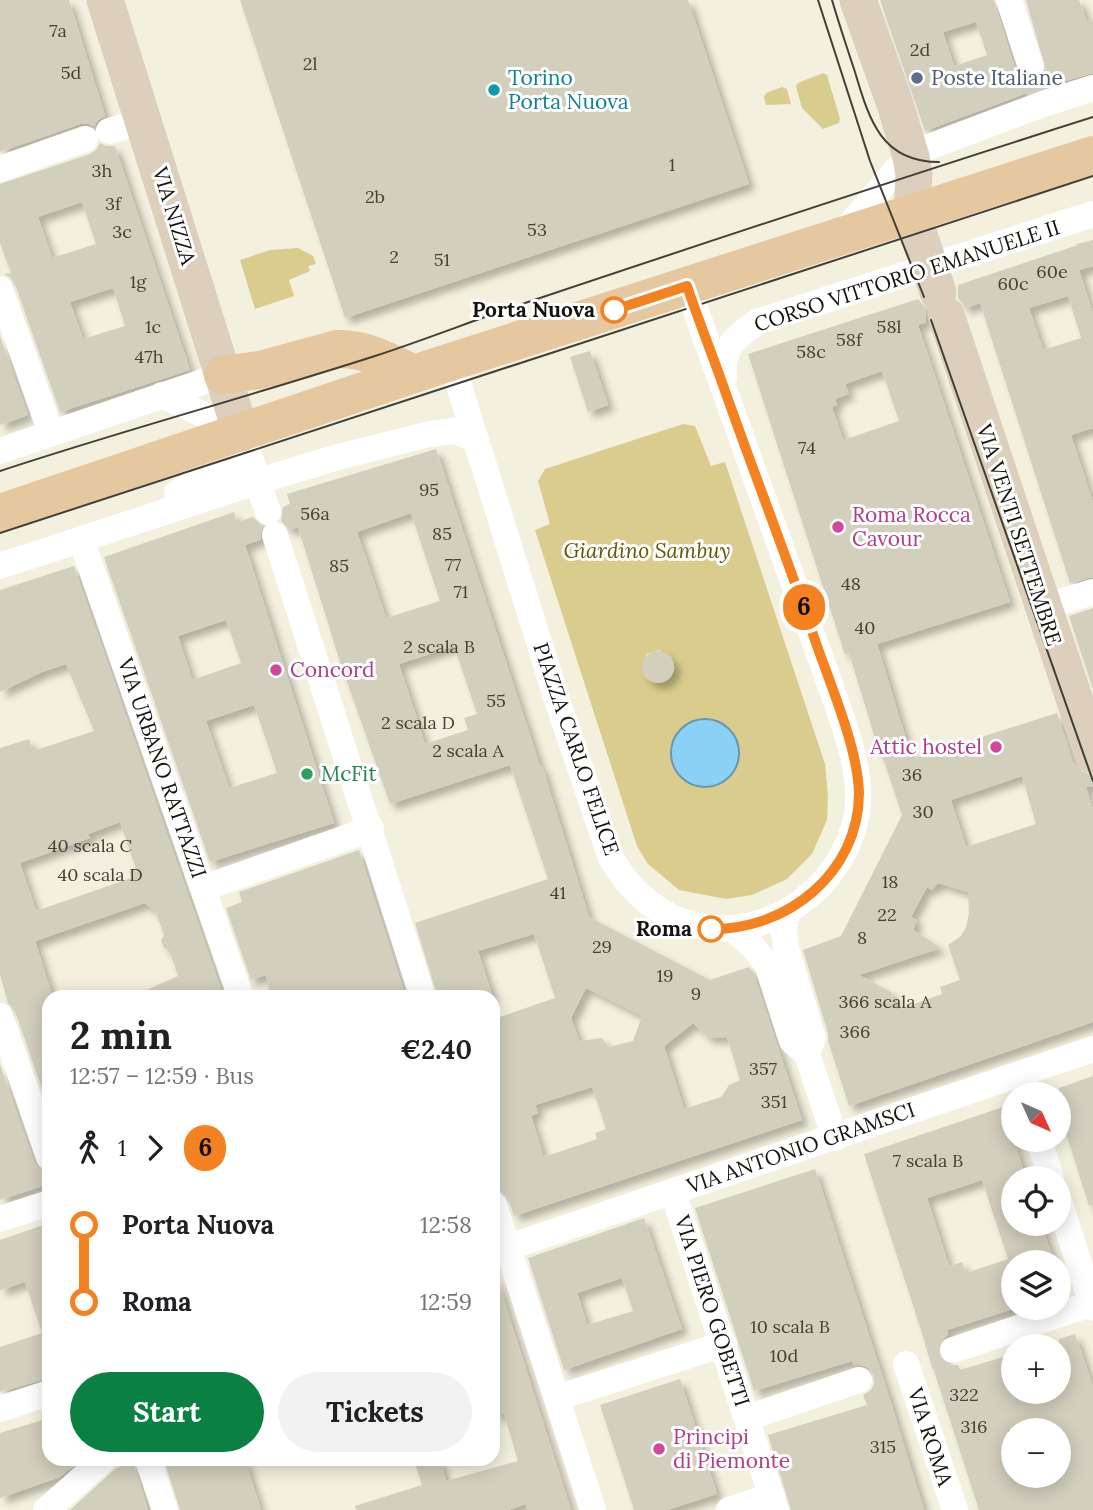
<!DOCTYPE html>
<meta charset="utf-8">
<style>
:root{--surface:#fff;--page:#f2f2f2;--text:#202124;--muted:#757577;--accent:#0b8043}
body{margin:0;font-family:Lora,serif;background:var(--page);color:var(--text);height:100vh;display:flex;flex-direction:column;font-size:26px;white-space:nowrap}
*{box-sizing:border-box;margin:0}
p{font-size:23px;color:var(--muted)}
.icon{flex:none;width:38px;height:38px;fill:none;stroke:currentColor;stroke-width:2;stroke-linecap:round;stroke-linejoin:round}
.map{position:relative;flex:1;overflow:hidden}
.drawer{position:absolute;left:42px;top:990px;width:458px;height:476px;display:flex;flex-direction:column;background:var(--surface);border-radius:21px;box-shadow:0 4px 18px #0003}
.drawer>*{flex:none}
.badge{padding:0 14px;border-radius:23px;font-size:24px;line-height:46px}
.needle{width:46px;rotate:135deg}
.controls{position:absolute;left:1001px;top:1082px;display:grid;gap:14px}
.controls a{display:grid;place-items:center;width:70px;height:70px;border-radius:50%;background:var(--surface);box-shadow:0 4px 18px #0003;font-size:35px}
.map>.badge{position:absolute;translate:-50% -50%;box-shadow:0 0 0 4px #fff}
.legs{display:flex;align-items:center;gap:10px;height:77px;padding:0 28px;font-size:23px}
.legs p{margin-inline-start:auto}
.head{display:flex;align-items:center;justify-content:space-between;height:119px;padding:0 28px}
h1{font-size:38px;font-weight:700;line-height:52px}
.primary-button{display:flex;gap:14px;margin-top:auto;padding:14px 28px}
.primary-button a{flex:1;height:80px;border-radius:42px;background:var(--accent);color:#fff;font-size:28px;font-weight:700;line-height:80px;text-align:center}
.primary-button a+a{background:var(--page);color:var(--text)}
ul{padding:0 28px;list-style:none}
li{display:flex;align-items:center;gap:24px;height:77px;font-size:26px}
li i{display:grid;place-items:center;width:10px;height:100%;margin:0 9px;background:currentColor}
li i::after{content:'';width:18px;height:18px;margin:-9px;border:5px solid;border-radius:50%;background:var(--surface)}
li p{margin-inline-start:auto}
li:first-child i{background:linear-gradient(#0000 50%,currentColor 0)}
li:last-child i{background:linear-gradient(currentColor 50%,#0000 0)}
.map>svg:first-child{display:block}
.green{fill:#d9cc8c;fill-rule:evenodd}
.water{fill:#8bd1f6;stroke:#6798b0;stroke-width:2}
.building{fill:#d3cfbd;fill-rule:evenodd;filter:url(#shadow)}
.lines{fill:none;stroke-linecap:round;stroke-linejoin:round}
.street-tunnel{stroke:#d2cfbf;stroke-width:26;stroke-dasharray:26 13;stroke-linecap:butt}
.street{stroke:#fff;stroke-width:26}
.secondary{stroke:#dccfbc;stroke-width:37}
.primary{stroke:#e5c7a0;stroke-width:38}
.tram{stroke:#414037;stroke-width:2}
.line-1-casing{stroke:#fff;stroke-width:16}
.line-1{stroke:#f58220;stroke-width:10}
.service-dot{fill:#5c6f8a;stroke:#fff;stroke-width:2.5}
.culture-dot{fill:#0f9aa8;stroke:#fff;stroke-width:2.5}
.stop-1-dot{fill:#fff;stroke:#f58220;stroke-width:3.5}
.hotel-dot{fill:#d1479c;stroke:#fff;stroke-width:2.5}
.leisure-dot{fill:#2e9e5b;stroke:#fff;stroke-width:2.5}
.labels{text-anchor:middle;stroke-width:6;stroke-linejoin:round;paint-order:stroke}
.number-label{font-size:18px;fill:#444239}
.culture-label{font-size:21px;fill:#0d838f;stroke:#fff;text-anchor:start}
.service-label{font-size:21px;fill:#4e5e75;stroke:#fff;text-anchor:start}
.street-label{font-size:21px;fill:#14130d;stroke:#fff}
.stop-label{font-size:21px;font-weight:bold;fill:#14130d;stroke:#fff;text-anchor:end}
.hotel-label{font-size:21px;fill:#b23c85;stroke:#fff;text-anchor:start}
.park-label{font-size:21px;font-style:italic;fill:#665702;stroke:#fff}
.leisure-label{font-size:21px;fill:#27864d;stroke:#fff;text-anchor:start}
</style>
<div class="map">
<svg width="1093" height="1510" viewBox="0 0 1093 1510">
<defs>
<filter id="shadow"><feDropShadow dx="6" dy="6" stdDeviation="3.5" flood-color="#0004"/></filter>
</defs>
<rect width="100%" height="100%" fill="#f4f0de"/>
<g class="green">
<polygon points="823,73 827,75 840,119 839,123 823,129 802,108 796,86 798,83"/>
<polygon points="782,87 787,89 791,104 766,105 764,97 766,93"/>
<polygon points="298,248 313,256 316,264 308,266 310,271 289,280 294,296 255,309 240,260 270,250"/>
<path d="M683,424L695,426L711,466L725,462L825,764L828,796L827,820L812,854L787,879L752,895L726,899L679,890L648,864L637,846L535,530L550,524L538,481L545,469ZM659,650L671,657L675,668L669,679L657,683L645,677L642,665L647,654Z"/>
</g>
<circle class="water" cx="705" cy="753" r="34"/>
<g class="building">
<polygon points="0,0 69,0 105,116 98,120 94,126 87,123 80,124 0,152"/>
<polygon points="240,0 688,0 749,184 345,318"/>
<path d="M880,0H994L1016,72L1021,79L1028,82H1035L1042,78L1046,70L1026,0H1079L1087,22L1093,20V73L1037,89L925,131ZM976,22L987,55L954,66L943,32Z"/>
<path d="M100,143L106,146H115L190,370L60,412L15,284L11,278L4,274L11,273L0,243V184L90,154L96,150ZM82,202L96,244L52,258L38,217ZM113,288L125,326L83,339L70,302Z"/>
<path d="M1093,240V266L1079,270L1093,314V428L1071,435L1093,503V577L1070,583L980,303L966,308L958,298V285ZM1068,296L1081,338L1043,350L1029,308Z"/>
<path d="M918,299L926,309V322L918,325L1010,602L877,644L912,759L1057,713L1073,762L1080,771L1093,775V786L1086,787L1093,810V1022L849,1106L828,1041V1033L803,950L841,936L902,815L883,758H881L849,653L845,655L748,354ZM882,371L899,421L843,440L832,407L837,405L835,399L849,394L845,384ZM1022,776L1036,824L966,847L951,800ZM938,883L968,892L969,913L966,928L960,937L948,945L960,980L940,987L942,994L897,1010L891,992L859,975L941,948L913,930L917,920L911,917L927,887L932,890Z"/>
<polygon points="0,336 28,415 0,425"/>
<polygon points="590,351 608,405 588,412 570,357"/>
<path d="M436,449L540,766H542L589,917L710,980L749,967L753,972L802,1120L514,1216L509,1200L499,1190L494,1172V1019L555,998L534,934L478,951L493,998H438L415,923L548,879L510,765L390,804L340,662L298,527L290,530L281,521L283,507L290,504L287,494ZM411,513L440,601L386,618L357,532ZM454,646L477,714L464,718L468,730L425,744L399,664ZM586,988L642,1016L633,1041L609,1047L602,1038L579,1041L571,1018ZM693,1023L709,1038L727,1037L740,1080L729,1085L721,1097L684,1109L664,1046ZM592,1087L606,1129L595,1133L597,1139L547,1156L543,1155L531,1116L538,1113L535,1105Z"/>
<path d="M234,512L237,522L253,517L262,526L260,540L245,545L334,823L210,862L104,557ZM226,620L241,663L192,680L178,636ZM254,705L277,773L229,788L206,721Z"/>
<path d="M74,566L224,998H128L178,976L169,950L164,948L161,940L164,935L156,912L145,903L35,941L53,998H49V1109L15,1011L8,1003L0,975V748L29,739L33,751L94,731L66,664L42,672L0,692V590ZM120,822L136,869L129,871L131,878L36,911L20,863L90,838L88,834Z"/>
<polygon points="1093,608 1093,689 1069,616"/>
<circle cx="658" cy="667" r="16"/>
<polygon points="359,850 406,998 270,998 266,975 251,980 226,908 242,902 239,892"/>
<polygon points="0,1064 34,1162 39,1169 49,1172 49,1184 0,1200"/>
<polygon points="1093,1076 1093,1205 1089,1206 1059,1111 1059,1088"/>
<path d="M1003,1107L1026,1178H1013V1223H1041L1054,1262H1013V1309L947,1330L948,1335L941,1340L938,1348V1354L943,1362L951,1365H958L960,1370L1013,1354V1391H1059V1339L1075,1334L1093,1387V1510H979L864,1154ZM982,1180L1008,1259L966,1273L962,1262L949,1266L927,1198ZM1007,1430H1059V1475H1013V1449Z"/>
<polygon points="815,1169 889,1397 924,1510 791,1510 768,1435 867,1405 863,1395 871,1390 874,1384 874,1376 869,1368 861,1365 854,1365 852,1361 754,1391 695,1208"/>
<path d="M644,1218L682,1329L564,1370L528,1258ZM622,1278L633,1311L587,1325L577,1293Z"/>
<polygon points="49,1223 49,1378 0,1392 0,1347 42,1333 25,1282 0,1290 0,1240"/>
<polygon points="497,1279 571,1510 527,1510 526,1504 508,1510 356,1510 355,1506 422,1485 414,1460 440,1460 446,1481 518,1461 504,1413 494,1416 494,1280"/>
<polygon points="680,1379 717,1494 667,1510 634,1510 600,1405"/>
<polygon points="49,1418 49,1460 80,1460 60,1477 0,1498 0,1433"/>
<polygon points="164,1460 245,1460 261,1510 180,1510"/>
<polygon points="133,1461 148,1510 70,1510 115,1469"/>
</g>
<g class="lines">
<g class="street-tunnel">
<polyline points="1031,67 1039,93"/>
<polyline points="1089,241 1093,256"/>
<polyline points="929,1357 953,1350"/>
</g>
<g class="street">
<polyline points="1009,0 1031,67"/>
<polyline points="109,131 145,121"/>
<polyline points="0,169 85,139"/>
<polyline points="840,236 910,154 1043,104 1093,88"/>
<polyline points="0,289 51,433"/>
<path d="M462,358L455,364V373L558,703L611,858C652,931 733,950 801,902C830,881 851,848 857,814C863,772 845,728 832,690L687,286"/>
<path d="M724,379C722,347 732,340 757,322L1093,214"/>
<polyline points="162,395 241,433 268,512"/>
<polyline points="0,451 223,375"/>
<polyline points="177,493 193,483 252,463"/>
<polyline points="275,535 423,998"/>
<polyline points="81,539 241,998"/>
<polyline points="0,566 259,481 338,457 430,434 455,431 475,439"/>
<polyline points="1043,607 1093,592"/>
<polyline points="204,888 371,829"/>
<polyline points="787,911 784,933 786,948 813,1038 807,1054"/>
<polyline points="733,929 752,946 767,964 792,1041 807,1054 835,1138"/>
<polyline points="0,1016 49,1157"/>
<polyline points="1039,1139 1051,1178"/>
<polyline points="673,1192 776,1510"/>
<polyline points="1059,1201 1093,1308"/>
<polyline points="494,1205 593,1510"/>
<polyline points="0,1219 49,1203"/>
<polyline points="494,1248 518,1244 1093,1049"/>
<polyline points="953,1350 1093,1303"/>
<polyline points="906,1364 955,1510"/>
<polyline points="557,1398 724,1344"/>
<polyline points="0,1409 49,1393"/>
<polyline points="747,1418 859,1380"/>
<polyline points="148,1460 165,1510"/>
<polyline points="46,1510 103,1460"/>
<polyline points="729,1510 771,1496"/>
</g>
<g class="secondary">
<polyline points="105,0 241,433"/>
<polyline points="858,0 895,104 911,157 914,174 912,214 938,292"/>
<polyline points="946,315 1093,755"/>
</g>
<g class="primary">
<path d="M223,375L260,370L337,349C366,348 389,362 414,374"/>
<polyline points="0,513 432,368 1093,155"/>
</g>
<g class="tram">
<polyline points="818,0 870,161 924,297"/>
<path d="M832,0C839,24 847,48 855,72C869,119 881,162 939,162"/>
<polyline points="931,320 1093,781"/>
<path d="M0,471C124,430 251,396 375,356C427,339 477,319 528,302C716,239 904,177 1093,117"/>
<polyline points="0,533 1093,176"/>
</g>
</g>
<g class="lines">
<defs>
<path id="line-1" d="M614,310L687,286C699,322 713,356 725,391C755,476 788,560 817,646C832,688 858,750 859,793C859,873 787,930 711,929"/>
</defs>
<use href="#line-1" class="line-1-casing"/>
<use href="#line-1" class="line-1"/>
</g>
<circle class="service-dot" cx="917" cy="78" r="7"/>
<circle class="culture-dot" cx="494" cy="90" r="7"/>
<g class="stop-1-dot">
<circle cx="614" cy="310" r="12"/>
<circle cx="711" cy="929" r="12"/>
</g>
<g class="hotel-dot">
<circle cx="838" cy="527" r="7"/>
<circle cx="276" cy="670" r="7"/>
<circle cx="996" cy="747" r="7"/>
<circle cx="659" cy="1449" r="7"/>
</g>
<circle class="leisure-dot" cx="307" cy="774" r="7"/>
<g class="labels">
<g class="number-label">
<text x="58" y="37">7a</text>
<text x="920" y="56">2d</text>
<text x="310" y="70">2l</text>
<text x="71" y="79">5d</text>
<text x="672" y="171">1</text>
<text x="102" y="177">3h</text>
<text x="375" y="203">2b</text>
<text x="113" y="210">3f</text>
<text x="537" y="236">53</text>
<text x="122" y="238">3c</text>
<text x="394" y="263">2</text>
<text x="442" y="266">51</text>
<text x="1052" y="278">60e</text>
<text x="138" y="288">1g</text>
<text x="1013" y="290">60c</text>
<text x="153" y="333">1c</text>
<text x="889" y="333">58l</text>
<text x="849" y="346">58f</text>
<text x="811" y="358">58c</text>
<text x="149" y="363">47h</text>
<text x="807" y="454">74</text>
<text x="429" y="496">95</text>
<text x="315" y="520">56a</text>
<text x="442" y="540">85</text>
<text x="453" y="571">77</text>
<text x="339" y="572">85</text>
<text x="851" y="590">48</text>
<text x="461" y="598">71</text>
<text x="865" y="634">40</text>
<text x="439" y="653">2 scala B</text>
<text x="496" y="707">55</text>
<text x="418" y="729">2 scala D</text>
<text x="468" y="757">2 scala A</text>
<text x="912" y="781">36</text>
<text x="923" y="818">30</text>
<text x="90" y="852">40 scala C</text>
<text x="100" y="881">40 scala D</text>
<text x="890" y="888">18</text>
<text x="558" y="899">41</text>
<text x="887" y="921">22</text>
<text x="862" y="944">8</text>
<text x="602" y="953">29</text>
<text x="665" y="982">19</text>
<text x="696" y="1000">9</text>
<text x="885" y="1008">366 scala A</text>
<text x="855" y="1038">366</text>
<text x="763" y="1075">357</text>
<text x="774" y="1108">351</text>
<text x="928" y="1167">7 scala B</text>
<text x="790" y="1333">10 scala B</text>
<text x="784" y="1362">10d</text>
<text x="964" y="1401">322</text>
<text x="974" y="1433">316</text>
<text x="883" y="1453">315</text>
</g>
<g class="culture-label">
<text x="508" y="85">Torino<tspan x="508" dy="24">Porta Nuova</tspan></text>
</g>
<g class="service-label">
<text x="931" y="85">Poste Italiane</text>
</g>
<g class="street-label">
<text transform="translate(174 216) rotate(73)" y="7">VIA NIZZA</text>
<text transform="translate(907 276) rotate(-18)" y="7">CORSO VITTORIO EMANUELE II</text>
<text transform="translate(1019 535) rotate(72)" y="7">VIA VENTI SETTEMBRE</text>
<text transform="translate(576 749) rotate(71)" y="7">PIAZZA CARLO FELICE</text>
<text transform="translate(162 768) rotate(71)" y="7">VIA URBANO RATTAZZI</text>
<text transform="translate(801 1148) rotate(-19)" y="7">VIA ANTONIO GRAMSCI</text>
<text transform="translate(712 1311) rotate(72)" y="7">VIA PIERO GOBETTI</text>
<text transform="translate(930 1437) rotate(72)" y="7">VIA ROMA</text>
</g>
<g class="stop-label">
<text x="595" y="317">Porta Nuova</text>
<text x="692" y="936">Roma</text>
</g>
<g class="hotel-label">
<text x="852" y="522">Roma Rocca<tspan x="852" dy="24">Cavour</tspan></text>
<text x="290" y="677">Concord</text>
<text x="982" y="754" text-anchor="end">Attic hostel</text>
<text x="673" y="1444">Principi<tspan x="673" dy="24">di Piemonte</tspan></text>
</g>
<g class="park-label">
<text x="647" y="558">Giardino Sambuy</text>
</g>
<g class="leisure-label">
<text x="321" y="781">McFit</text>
</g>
</g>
</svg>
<div class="controls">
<a><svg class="needle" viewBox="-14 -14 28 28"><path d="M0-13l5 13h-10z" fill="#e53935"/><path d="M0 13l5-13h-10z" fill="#757577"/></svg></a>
<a><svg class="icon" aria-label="locate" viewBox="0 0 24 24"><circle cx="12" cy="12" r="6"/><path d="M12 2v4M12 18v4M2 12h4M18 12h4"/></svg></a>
<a><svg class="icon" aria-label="layers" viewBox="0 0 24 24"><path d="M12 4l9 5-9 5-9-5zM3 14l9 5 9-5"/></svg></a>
<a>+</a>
<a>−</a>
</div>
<b class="badge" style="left:804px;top:607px;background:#f58220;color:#111">6</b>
<section class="drawer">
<div class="head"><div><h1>2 min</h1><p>12:57 – 12:59 · Bus</p></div><b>€2.40</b></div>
<div class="legs"><svg class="icon" aria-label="walk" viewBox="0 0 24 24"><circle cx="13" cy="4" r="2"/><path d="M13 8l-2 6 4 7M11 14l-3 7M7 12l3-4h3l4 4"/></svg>1<svg class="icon" aria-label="forward" viewBox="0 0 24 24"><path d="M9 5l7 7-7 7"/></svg><b class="badge" style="background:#f58220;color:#111">6</b></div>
<ul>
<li><i style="color:#f58220"></i><b>Porta Nuova</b><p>12:58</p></li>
<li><i style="color:#f58220"></i><b>Roma</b><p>12:59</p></li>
</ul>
<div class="primary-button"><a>Start</a><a>Tickets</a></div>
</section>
</div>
